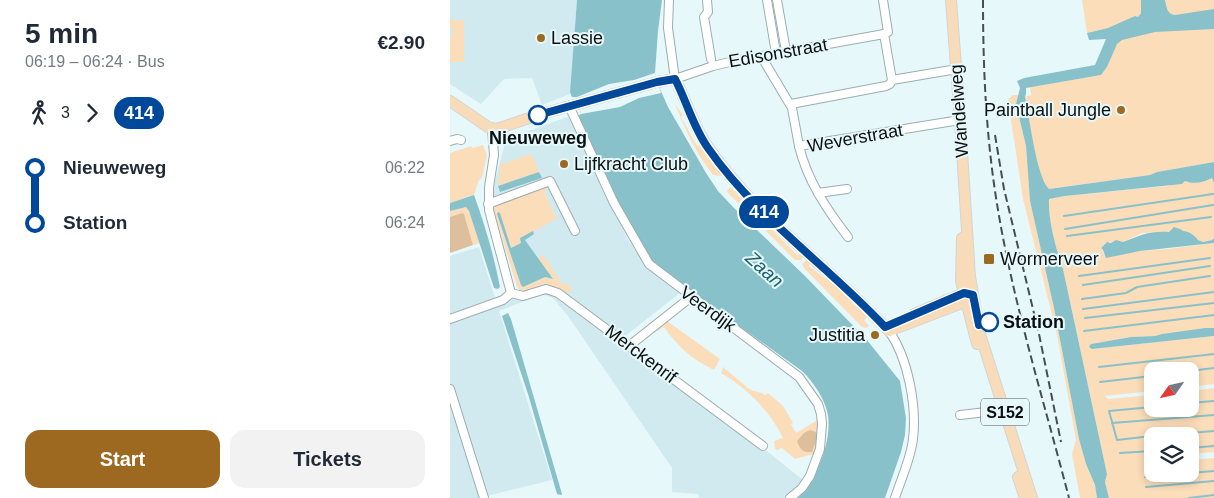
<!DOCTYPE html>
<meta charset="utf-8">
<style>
:root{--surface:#fff;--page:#f2f2f3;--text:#1f2937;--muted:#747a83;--accent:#9d6920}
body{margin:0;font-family:Helvetica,sans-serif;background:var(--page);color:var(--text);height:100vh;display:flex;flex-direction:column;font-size:19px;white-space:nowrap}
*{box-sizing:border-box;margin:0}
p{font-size:16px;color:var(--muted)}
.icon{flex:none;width:28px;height:28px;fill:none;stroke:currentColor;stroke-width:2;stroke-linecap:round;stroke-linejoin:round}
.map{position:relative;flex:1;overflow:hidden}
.side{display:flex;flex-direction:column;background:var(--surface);width:450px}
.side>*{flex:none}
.badge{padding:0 10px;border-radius:16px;font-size:18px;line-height:32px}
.needle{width:32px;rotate:236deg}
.buttons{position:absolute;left:694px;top:362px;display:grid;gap:10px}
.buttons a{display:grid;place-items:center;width:55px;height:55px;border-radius:10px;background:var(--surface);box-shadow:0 2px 8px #0003;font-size:25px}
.map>.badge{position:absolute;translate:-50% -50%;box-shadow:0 0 0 2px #fff}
.legs{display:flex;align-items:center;gap:8px;height:55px;padding:0 25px;font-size:16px}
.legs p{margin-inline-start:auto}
.head{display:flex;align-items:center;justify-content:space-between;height:85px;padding:0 25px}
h1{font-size:28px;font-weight:700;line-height:38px}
.primary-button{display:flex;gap:10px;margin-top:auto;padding:10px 25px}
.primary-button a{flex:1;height:58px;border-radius:15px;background:var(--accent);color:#fff;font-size:20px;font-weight:700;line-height:58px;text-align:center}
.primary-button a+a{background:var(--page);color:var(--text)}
ul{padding:0 25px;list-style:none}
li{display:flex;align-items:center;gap:18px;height:55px;font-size:19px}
li i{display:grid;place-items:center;width:8px;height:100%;margin:0 6px;background:currentColor}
li i::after{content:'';width:12px;height:12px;margin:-6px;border:4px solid;border-radius:50%;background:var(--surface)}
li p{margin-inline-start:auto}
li:first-child i{background:linear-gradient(#0000 50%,currentColor 0)}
li:last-child i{background:linear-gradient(currentColor 50%,#0000 0)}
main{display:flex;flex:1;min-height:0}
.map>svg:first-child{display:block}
.built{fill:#d1eaef}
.green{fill:#fcddb9}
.forest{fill:#debf9c}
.water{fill:#89c1ca}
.pier{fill:#e7f8fb}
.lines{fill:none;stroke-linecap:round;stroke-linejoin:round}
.stream{stroke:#89c1ca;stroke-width:2}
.minor-casing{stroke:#9dacaf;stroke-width:10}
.major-casing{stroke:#d3d4d4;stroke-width:12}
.minor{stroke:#fff;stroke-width:8}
.major{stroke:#f8dcba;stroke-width:10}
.rail{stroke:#464f50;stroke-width:2;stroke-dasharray:8 4;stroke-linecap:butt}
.line-1-casing{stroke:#fff;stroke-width:11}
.line-1{stroke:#004899;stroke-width:8}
.poi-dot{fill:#9d6920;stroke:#e7f8fb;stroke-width:2}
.stop-1-dot{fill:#fff;stroke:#004899;stroke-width:2.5}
.labels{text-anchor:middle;stroke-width:4;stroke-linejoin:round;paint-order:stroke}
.shield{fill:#e7f8fb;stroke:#4c5556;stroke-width:1}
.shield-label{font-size:16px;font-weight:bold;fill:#0a0f10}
.poi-label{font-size:18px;fill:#0a0f10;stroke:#e7f8fb;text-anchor:start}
.street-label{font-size:18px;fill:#0a0f10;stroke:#e7f8fb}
.stop-label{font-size:18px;font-weight:bold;fill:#0a0f10;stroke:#e7f8fb}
.water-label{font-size:19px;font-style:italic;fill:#17626d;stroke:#e7f8fb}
</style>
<main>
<section class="side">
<div class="head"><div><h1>5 min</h1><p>06:19 – 06:24 · Bus</p></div><b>€2.90</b></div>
<div class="legs"><svg class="icon" aria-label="walk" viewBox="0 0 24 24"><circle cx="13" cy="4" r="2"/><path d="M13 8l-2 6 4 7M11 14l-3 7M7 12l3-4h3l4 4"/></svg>3<svg class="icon" aria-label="forward" viewBox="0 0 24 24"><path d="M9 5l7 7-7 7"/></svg><b class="badge" style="background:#004899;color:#fff">414</b></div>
<ul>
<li><i style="color:#004899"></i><b>Nieuweweg</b><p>06:22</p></li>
<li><i style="color:#004899"></i><b>Station</b><p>06:24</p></li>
</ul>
<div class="primary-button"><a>Start</a><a>Tickets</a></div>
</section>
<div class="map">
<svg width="764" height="498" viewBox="0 0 764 498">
<rect width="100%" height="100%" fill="#e7f8fb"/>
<g class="built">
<polygon points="0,0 127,0 120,94 92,105 82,78 54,79 31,104 0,84"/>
<polygon points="120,116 177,238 192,260 235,289 174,337 353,480 334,498 249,498 248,494 222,492 222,468 118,316 103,298 92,294 49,311 102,480 29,498 0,498 0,256 29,247 45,298 69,290 44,211 43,203 45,181 56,139"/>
</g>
<g class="green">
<polygon points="632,0 691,0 691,13 688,17 658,28 637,33"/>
<path d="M715,0H764V162L707,172L700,175L599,189C586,178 579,117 575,97L581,95L580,87L651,75L657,67L666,43L721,14L718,12Z"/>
<polygon points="0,20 14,20 14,62 0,62 0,37 2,37 2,28 0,28"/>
<polygon points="562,95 569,95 566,104 576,146 580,201 604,308 629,439 636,464 645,485 647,498 630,498 622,454 626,440 607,335 573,199 558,100"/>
<path d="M225,104L233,115L231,117L247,146L249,145L273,176L263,175C246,154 235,129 225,104Z"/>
<polygon points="33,145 37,155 32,178 29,180 24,195 0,203 0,153 21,146 22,148"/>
<polygon points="82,154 89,172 48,186 51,164"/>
<path d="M764,177V238L762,240L753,242L748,240L746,237L733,231L692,233L673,242H657L651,248L654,254L717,249L764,243V328L712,334L705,336L681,337L641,344L643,349L764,336V384L740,387V371H702V391L655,396L658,399L702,395V409H740V391L764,388V452L740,454V436H702V474H740V460L764,458V498H659L655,482L657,474L613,269C606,248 598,221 599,199L615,196L717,186L735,181L740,183Z"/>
<polygon points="280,187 347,255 350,254 353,257 351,260 345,260 278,193 277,191"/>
<polygon points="95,188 97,191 95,193 105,216 109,217 70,239 71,243 62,248 47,214 71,285 74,287 95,277 101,280 103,278 88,258 93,255 113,285 117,283 122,288 117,294 97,284 74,291 67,287 44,211 44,207"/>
<polygon points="16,207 19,211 30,243 23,245 14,214 12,213 0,217 0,211"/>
<polygon points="356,260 360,264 359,266 386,287 408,309 410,308 418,316 414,320 419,326 416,328 412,327 354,268 352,265"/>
<path d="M217,321L270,359L264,370C243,360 227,346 214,327L200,335Z"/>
<path d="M273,367L298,388C304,392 309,391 315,395L318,393L333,406L343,423L341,424L346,433L369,419L370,434L364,454L345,459L332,448L327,450L325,449L324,441L333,438C319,410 298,389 271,373Z"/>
</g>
<g class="forest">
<polygon points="12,213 14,214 23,245 0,253 0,217"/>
<path d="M360,430L366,432L367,439L362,452C352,453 350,449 347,441L354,433Z"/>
</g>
<g class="water">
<path d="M127,0H212L208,31L205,73L207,82L218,107L256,173L268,191L284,208L354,275L416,339L450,381L456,418L455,435L451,452L435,498H348C367,480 384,437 377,411C374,398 362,380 352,371L214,272C188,252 172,213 159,184C149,161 138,139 128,116L131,114L127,97H122L120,92Z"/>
<path d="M691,0H715C717,8 717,14 725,15L764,9V29L705,32L672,40L667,44L657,67L651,75L576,88V94L575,97C580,118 586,176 599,189L700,175L707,172L764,162V177C755,182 744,185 735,181L732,184L615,196L599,199C598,221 606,248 613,269L657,474L655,482L659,498H647L645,485L636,464L629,439L604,308L580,201L576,146L566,104L570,88L567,81L574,78L645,65L656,39L639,40L637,33L658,28L685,16L688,17L691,13Z"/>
<polygon points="89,172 92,178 50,192 48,186"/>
<path d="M24,195C35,225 44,256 50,287L48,289L44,288L19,211L16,207L0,211V203Z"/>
<polygon points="48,212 50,213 61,248 71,243 70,238 83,231 84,234 75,240 103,279 95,277 73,287 71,285 47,214"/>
<path d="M724,227L730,229L733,231C738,231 746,236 748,240L753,242L762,240L764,238V243L690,251L656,258L653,250L651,248L657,242L661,243L666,240L673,242C692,235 698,231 719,232Z"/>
<polygon points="58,313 61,319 112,494 111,495 107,494 78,394 52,316"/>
<polygon points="755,328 764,328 764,336 642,349 639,347 641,344 681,337 705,336 712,334"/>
</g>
<polygon class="pier" points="205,73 211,93 189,98 170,107 131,114 127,97 159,84 184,80"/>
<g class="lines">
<g class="stream">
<polyline points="763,177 764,181"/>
<polyline points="614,216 763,194"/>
<polyline points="615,229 763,205"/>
<polyline points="617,236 761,217"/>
<polyline points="629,276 760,258"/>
<polyline points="633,285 760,266"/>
<polyline points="632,299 676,293 687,287 760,276"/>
<polyline points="633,309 764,292"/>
<polyline points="635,318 764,303"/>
<polyline points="634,331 764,315"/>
<polyline points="649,367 764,354"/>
<polyline points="740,371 764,368"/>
<polyline points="650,382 702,376"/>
<polyline points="740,403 764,401"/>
<polyline points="702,407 659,411 667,440 702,436"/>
<polyline points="662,423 764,415"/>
<polyline points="704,436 764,431"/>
<polyline points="740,448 764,446"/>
<polyline points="670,453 702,451"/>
<polyline points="740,473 764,471"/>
<polyline points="695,477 735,474"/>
<polyline points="696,487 764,481"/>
<polyline points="739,498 764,495"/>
</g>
<defs>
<g id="minor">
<polyline points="219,0 218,28 225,79 263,66 284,61 434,34"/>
<polyline points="257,0 258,12 254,17 261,59"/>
<polyline points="317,0 326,53"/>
<polyline points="327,0 336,51"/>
<polyline points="433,0 438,32 434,34 442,80"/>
<polyline points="311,56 342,108 349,146"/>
<polyline points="341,104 436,86 440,84 442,80 507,69"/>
<polyline points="120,108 164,203 199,264 349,377 368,404 371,414 372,424 370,449 360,476 352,488 340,498"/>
<polyline points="0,141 7,139 11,140"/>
<polyline points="368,193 397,189"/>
<polyline points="38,204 100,181 125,231"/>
<path d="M398,237C377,210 357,180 349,146L510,120"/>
<polyline points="61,293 73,296 96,289 108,293 313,446"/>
<polyline points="0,319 53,300 61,293 39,210 39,187 44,155 42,129"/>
<path d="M439,331C458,358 467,406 463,439C461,458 451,479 445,498"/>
<polyline points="179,346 241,297"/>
<polyline points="0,389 34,498"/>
<polyline points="510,415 554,410"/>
</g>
<g id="major">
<polyline points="501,0 510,120 520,277 530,334 582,498"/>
<path d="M0,101L38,127L47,129L88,115L207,82L225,79C237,101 243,126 258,147C307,219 381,268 439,331L515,302L523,295"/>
<polyline points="512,238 511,281 527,344"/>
<polyline points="464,314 514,293 520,295"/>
<polyline points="568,477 575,498"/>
</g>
</defs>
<use href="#minor" class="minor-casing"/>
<use href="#major" class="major-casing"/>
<use href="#minor" class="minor"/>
<use href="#major" class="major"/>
<g class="rail">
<path d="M533,0C533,69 536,136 547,204C563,303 594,401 619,498"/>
<polyline points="545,135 554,189 589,334 611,442"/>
</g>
</g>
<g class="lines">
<defs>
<path id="line-1" d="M88,115L207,82L225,79C237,102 243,127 258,148C306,217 378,266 435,327L514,293L523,295L529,325L539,322"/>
</defs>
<use href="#line-1" class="line-1-casing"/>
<use href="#line-1" class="line-1"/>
</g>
<g class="poi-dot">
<circle cx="91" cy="38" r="5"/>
<circle cx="671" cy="110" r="5"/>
<circle cx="114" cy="164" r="5"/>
<rect x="533" y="253" width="12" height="12" rx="2.5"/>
<circle cx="425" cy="335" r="5"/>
</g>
<g class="stop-1-dot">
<circle cx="88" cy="115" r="9"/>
<circle cx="539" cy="322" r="9"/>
</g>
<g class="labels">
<rect class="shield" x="531" y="398.5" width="48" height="27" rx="4"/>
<g class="shield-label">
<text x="555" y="418">S152</text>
</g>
<g class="poi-label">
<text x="101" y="44">Lassie</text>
<text x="661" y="116" text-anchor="end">Paintball Jungle</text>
<text x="124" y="170">Lijfkracht Club</text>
<text x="550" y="265">Wormerveer</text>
<text x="415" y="341" text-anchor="end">Justitia</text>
</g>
<g class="street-label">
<text transform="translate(328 53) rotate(-10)" y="6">Edisonstraat</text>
<text transform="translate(509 111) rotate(-94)" y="6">Wandelweg</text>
<text transform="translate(405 138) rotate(-10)" y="6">Weverstraat</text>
<text transform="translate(258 309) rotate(36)" y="6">Veerdijk</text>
<text transform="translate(191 354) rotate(37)" y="6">Merckenrif</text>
</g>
<g class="stop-label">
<text x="88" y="144">Nieuweweg</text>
<text x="553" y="328" text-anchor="start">Station</text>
</g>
<g class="water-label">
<text transform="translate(315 269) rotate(42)" y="7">Zaan</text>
</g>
</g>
</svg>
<div class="buttons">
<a><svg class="needle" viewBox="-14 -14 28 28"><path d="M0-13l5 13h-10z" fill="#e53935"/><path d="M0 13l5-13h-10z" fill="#747a83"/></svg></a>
<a><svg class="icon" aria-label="layers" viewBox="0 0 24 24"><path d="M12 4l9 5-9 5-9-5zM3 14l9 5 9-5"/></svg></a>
</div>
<b class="badge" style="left:314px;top:212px;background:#004899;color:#fff">414</b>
</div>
</main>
